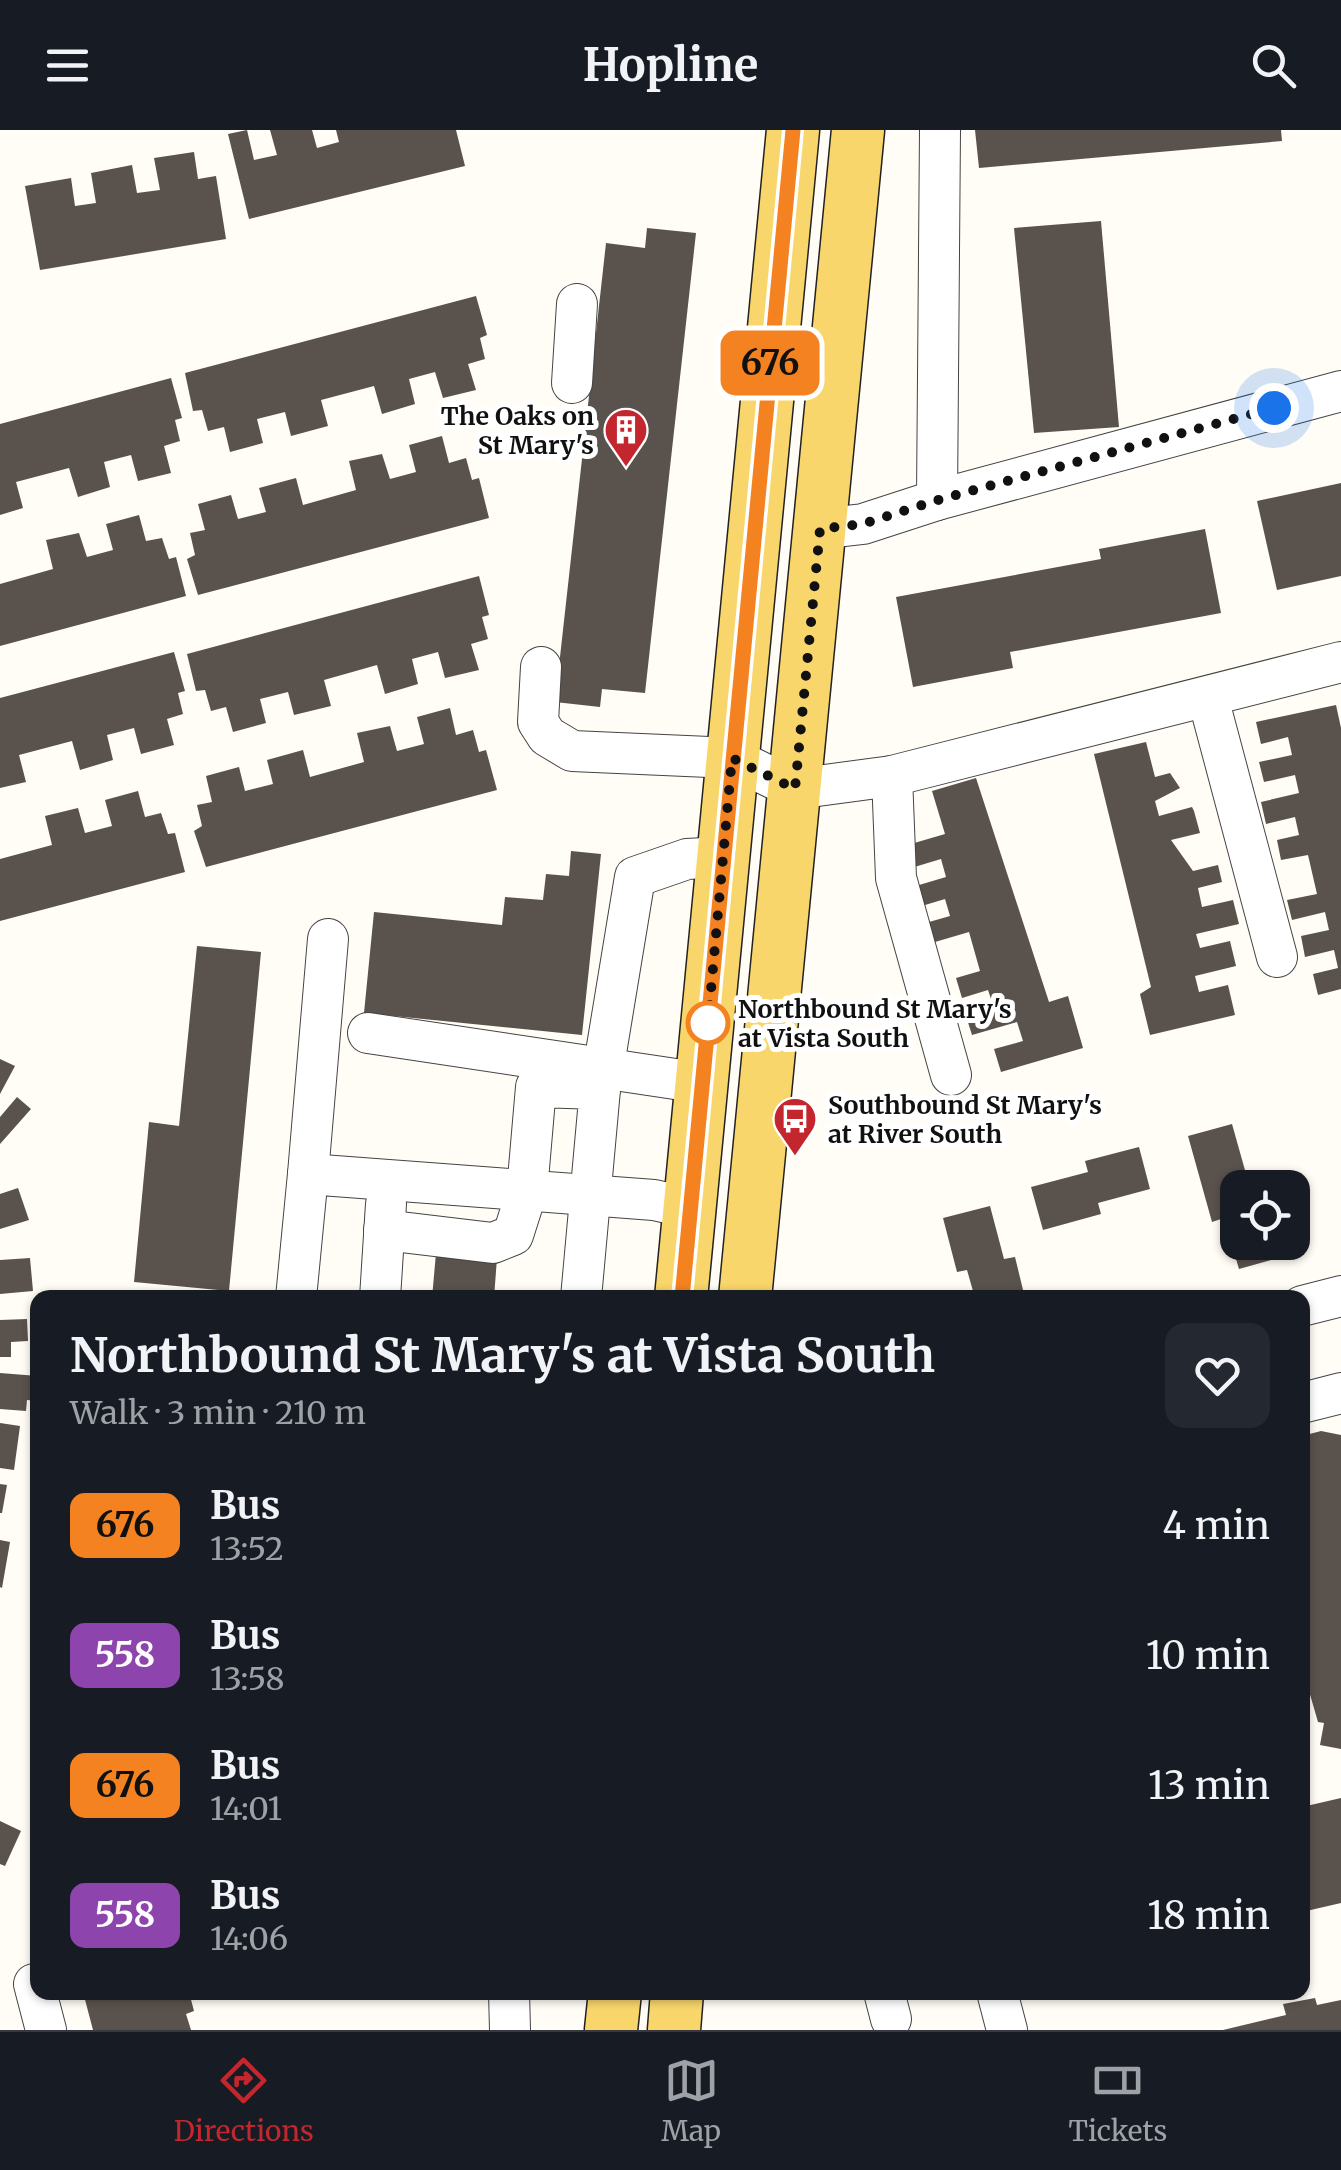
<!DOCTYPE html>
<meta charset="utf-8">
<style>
:root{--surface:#171b24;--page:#242831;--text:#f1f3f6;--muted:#9ea1a6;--line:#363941;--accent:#c4262e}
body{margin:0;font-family:Merriweather,serif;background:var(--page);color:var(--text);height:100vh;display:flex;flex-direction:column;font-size:38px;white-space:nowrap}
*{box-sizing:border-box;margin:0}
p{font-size:32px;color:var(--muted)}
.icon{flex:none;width:55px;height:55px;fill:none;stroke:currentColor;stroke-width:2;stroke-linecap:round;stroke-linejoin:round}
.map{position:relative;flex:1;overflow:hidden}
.details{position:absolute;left:30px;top:1160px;width:1280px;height:710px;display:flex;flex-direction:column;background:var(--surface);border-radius:20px;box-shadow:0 2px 8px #0004}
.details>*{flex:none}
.badge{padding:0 20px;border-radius:15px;font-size:35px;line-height:65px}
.controls{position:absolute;left:1220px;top:1040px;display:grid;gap:20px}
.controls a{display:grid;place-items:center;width:90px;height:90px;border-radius:20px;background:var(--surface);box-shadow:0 2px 8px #0004;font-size:50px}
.you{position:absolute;width:50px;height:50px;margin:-25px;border:8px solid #fff;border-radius:50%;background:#1a73e8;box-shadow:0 0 0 15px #1a73e833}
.map>.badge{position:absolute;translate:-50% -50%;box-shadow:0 0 0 5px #fff}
.round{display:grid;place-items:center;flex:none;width:105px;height:105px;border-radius:20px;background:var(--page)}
.headline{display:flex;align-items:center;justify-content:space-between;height:170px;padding:0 40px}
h1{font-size:48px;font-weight:700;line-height:75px}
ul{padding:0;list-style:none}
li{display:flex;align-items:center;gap:30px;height:130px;padding:0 40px}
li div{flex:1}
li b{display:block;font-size:38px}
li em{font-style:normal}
li .badge{min-width:110px;font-weight:700;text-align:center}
header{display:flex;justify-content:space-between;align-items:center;height:130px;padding:0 40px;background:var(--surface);font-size:45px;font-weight:700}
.tab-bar{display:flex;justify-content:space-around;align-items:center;height:140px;border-top:2px solid var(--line);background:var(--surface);font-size:28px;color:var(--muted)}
.tab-bar a{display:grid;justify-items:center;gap:5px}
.tab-bar .active{color:var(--accent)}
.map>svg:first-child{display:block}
.building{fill:#5a524d}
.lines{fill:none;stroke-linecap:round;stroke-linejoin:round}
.minor-casing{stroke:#444;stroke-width:42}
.major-casing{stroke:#222;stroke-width:55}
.minor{stroke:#fff;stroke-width:40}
.major{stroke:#f9d66b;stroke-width:52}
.line-casing{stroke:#fff;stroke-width:22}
.line{stroke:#f58220;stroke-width:15}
.walk{stroke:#111;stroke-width:10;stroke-dasharray:0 18}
.stop-dot{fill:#fff;stroke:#f58220;stroke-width:5}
.labels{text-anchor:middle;stroke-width:10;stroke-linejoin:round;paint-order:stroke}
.poi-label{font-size:25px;font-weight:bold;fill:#111;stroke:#fff;text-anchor:end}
.stop-label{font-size:25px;font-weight:bold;fill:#111;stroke:#fff;text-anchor:start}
</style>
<header><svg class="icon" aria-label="menu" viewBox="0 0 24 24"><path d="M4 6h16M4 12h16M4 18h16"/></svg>Hopline<svg class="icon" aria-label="search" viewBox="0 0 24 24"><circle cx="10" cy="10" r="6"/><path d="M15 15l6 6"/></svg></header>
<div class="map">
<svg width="1341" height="1900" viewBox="0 0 1341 1900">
<rect width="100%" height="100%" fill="#fffdf5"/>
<g class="building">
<polygon points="247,0 254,30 277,25 270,0 312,0 317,18 339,12 336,0 456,0 465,36 249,89 228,4"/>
<polygon points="975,0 1281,0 1282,11 979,38"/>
<polygon points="194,22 198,49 216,46 226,109 40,140 25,56 71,48 75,76 96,73 91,43 132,35 137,63 160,60 154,28"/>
<polygon points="1101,91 1119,297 1034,303 1014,98"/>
<polygon points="647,98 696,103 645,563 602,559 600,577 555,572 606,113 645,118"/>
<polygon points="476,166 487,205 480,208 485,229 468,234 476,260 443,268 435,242 409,249 415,274 382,284 374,256 321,270 328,296 291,306 285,282 257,289 263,313 230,322 224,297 208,301 202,280 193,281 185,243"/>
<polygon points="171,248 182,288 175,290 180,311 164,316 171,343 138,351 131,325 104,332 110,357 78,367 69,338 16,352 23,378 0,385 0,294"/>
<polygon points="442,306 449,333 466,328 472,350 479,348 489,388 198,465 187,429 195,425 190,403 205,400 198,374 231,365 238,389 266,382 259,358 296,348 303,375 356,360 349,331 382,324 390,349 416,342 409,315"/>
<polygon points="1341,353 1341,446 1277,460 1257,371"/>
<polygon points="139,385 146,411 162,408 169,429 176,427 186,466 0,516 0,454 53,439 46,410 79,403 87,427 113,420 106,394"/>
<polygon points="1205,399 1221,483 1010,522 1013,538 913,557 896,467 1101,429 1099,419"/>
<polygon points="479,446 489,485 482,487 488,509 471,514 479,540 445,548 438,522 412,529 418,554 385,564 377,535 324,550 331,576 294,585 288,562 260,569 266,593 233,602 226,577 211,581 205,560 196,561 187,524"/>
<polygon points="174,522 185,561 178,563 183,584 167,589 174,615 141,624 134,598 107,605 113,630 80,640 72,611 19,625 26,652 0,658 0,568"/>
<polygon points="1336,575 1341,598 1341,859 1318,865 1313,844 1338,838 1334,820 1305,827 1301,806 1329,800 1325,782 1292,790 1287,770 1317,764 1308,725 1281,730 1277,710 1299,705 1295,687 1266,694 1261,672 1299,663 1295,645 1264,652 1259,632 1292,625 1288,607 1261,614 1256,592"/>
<polygon points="450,578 456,605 473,600 479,622 486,620 497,660 206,737 194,701 202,696 197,675 212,672 206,646 239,637 245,661 273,654 267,630 303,620 310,647 364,632 357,603 390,596 397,621 424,614 417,587"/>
<polygon points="1146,612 1155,647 1170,643 1180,658 1155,671 1159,686 1192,677 1194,681 1200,703 1171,710 1193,741 1218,735 1222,752 1198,758 1202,777 1233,770 1239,794 1196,804 1200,818 1230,811 1236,836 1195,846 1199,862 1228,855 1235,885 1150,905 1140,864 1151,857 1094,624"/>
<polygon points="976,648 1049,872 1068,866 1083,918 1001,942 994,919 1023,911 1017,892 972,905 966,886 994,878 988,860 962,868 956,848 980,841 969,802 935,812 929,792 950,786 945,769 915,778 909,758 946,747 941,729 911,738 904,716 945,704 932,661"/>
<polygon points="138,661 145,687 161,683 168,704 175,703 185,742 0,791 0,729 52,715 45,686 78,678 85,703 112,696 105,670"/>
<polygon points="571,721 601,724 582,905 364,883 374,782 502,795 505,767 543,770 546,744 569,746"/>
<polygon points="197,816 261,822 229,1161 134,1152 149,992 179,996"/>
<polygon points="0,929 15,936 0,964"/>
<polygon points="17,967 31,979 0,1014 0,987"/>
<polygon points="1232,994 1250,1058 1238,1058 1238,1112 1278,1112 1282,1127 1239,1139 1224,1088 1212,1092 1188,1006"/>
<polygon points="1139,1017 1150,1059 1098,1073 1101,1084 1043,1100 1031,1057 1088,1042 1085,1031"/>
<polygon points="18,1058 29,1090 0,1099 0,1064"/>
<polygon points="990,1076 1004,1129 1015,1127 1025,1168 975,1168 967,1140 957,1142 943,1088"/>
<polygon points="436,1123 497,1128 494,1168 432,1168"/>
<polygon points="30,1128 33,1161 0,1164 0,1130"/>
<polygon points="27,1189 28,1211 11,1212 11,1227 0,1227 0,1190"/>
<polygon points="0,1243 38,1246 38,1271 27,1270 26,1281 0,1279"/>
<polygon points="0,1293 20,1296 14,1340 0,1338"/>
<polygon points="1321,1301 1341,1305 1341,1619 1320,1615 1324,1593 1318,1592 1302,1537 1302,1306"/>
<polygon points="0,1354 7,1355 2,1383 0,1383"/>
<polygon points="0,1410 10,1412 2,1458 0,1457"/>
<polygon points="1341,1668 1341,1773 1302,1782 1302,1677"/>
<polygon points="0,1691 21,1701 5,1736 0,1734"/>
<polygon points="83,1862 189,1862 194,1881 186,1884 191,1900 93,1900"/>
<polygon points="1315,1868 1317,1875 1341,1870 1341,1900 1223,1900 1286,1885 1283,1874"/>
</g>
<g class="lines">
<defs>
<g id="minor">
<polyline points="572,253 577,174"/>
<polyline points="937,370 940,0"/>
<polyline points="819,399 863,394 937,370 1341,261"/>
<polyline points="541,537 538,592 547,606 572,621 732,628 795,659 892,646 1341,532"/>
<polyline points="1208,568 1277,827"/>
<polyline points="892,646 896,748 951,945"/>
<polyline points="368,903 702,953"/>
<polyline points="600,959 635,747 687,729 723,727"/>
<polyline points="308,1044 328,809"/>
<polyline points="384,1100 493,1113 513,1105 527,1061 536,957 600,959 581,1168"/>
<polyline points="296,1168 308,1044 654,1070 690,1078"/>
<polyline points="380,1168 386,1074"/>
<polyline points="1302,1176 1341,1166"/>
<polyline points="1302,1273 1341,1263"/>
<polyline points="34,1854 46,1900"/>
<polyline points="509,1862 510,1900"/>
<polyline points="884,1862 891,1889"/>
<polyline points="997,1862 1007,1900"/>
</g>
<g id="major">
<polyline points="681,1168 793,0"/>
<polyline points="745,1168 858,0"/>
<polyline points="611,1900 615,1862"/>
<polyline points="674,1900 677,1862"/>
</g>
</defs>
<use href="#minor" class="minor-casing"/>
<use href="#major" class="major-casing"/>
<use href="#minor" class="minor"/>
<use href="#major" class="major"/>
</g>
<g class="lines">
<defs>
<polyline id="line" points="682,1168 793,0"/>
</defs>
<use href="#line" class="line-casing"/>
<use href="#line" class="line"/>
<polyline class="walk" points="708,893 732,628 795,659 820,399 863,394 938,370 1274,278"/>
</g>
<defs>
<symbol id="building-pin" viewBox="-11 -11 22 30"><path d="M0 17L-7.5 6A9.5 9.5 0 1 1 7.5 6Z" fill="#c4262e" stroke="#fff"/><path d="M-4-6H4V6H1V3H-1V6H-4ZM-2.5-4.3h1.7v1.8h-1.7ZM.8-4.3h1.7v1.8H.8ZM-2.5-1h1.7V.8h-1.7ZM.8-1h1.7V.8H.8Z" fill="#fff"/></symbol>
<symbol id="bus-pin" viewBox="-11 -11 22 30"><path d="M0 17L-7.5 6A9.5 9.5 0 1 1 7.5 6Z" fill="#c4262e" stroke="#fff"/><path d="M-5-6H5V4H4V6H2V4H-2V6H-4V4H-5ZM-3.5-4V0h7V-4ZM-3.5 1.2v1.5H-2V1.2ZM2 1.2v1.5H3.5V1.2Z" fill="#fff"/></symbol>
</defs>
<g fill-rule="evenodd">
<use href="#building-pin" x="601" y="275" width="50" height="68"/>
<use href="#bus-pin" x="770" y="964" width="50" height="68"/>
</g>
<circle class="stop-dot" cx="708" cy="893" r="20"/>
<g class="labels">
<g class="poi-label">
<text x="594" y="295">The Oaks on<tspan x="594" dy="29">St Mary's</tspan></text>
<text x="828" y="984" text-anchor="start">Southbound St Mary's<tspan x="828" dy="29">at River South</tspan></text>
</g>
<g class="stop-label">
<text x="738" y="888">Northbound St Mary's<tspan x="738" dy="29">at Vista South</tspan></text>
</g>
</g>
</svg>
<div class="controls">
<a><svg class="icon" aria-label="locate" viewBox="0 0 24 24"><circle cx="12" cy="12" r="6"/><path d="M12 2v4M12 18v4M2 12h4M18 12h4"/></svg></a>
</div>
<div class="you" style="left:1274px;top:278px"></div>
<b class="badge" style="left:770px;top:233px;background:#f58220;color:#111">676</b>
<section class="details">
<div class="headline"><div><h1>Northbound St Mary's at Vista South</h1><p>Walk · 3 min · 210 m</p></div><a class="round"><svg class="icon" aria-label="heart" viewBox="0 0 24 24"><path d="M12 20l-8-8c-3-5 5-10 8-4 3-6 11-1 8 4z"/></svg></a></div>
<ul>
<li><span class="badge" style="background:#f58220;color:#111">676</span><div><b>Bus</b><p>13:52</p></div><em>4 min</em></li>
<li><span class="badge" style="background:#8e44ad;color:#fff">558</span><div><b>Bus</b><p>13:58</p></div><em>10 min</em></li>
<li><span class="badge" style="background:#f58220;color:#111">676</span><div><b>Bus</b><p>14:01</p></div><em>13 min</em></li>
<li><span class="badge" style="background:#8e44ad;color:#fff">558</span><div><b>Bus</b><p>14:06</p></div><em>18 min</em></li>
</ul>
</section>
</div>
<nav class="tab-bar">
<a class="active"><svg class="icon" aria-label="directions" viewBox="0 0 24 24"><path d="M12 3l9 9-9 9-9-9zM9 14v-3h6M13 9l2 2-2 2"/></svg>Directions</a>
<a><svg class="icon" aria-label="map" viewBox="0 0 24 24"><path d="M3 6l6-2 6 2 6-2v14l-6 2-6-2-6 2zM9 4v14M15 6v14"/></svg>Map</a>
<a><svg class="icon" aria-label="tickets" viewBox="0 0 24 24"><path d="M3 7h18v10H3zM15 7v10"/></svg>Tickets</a>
</nav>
